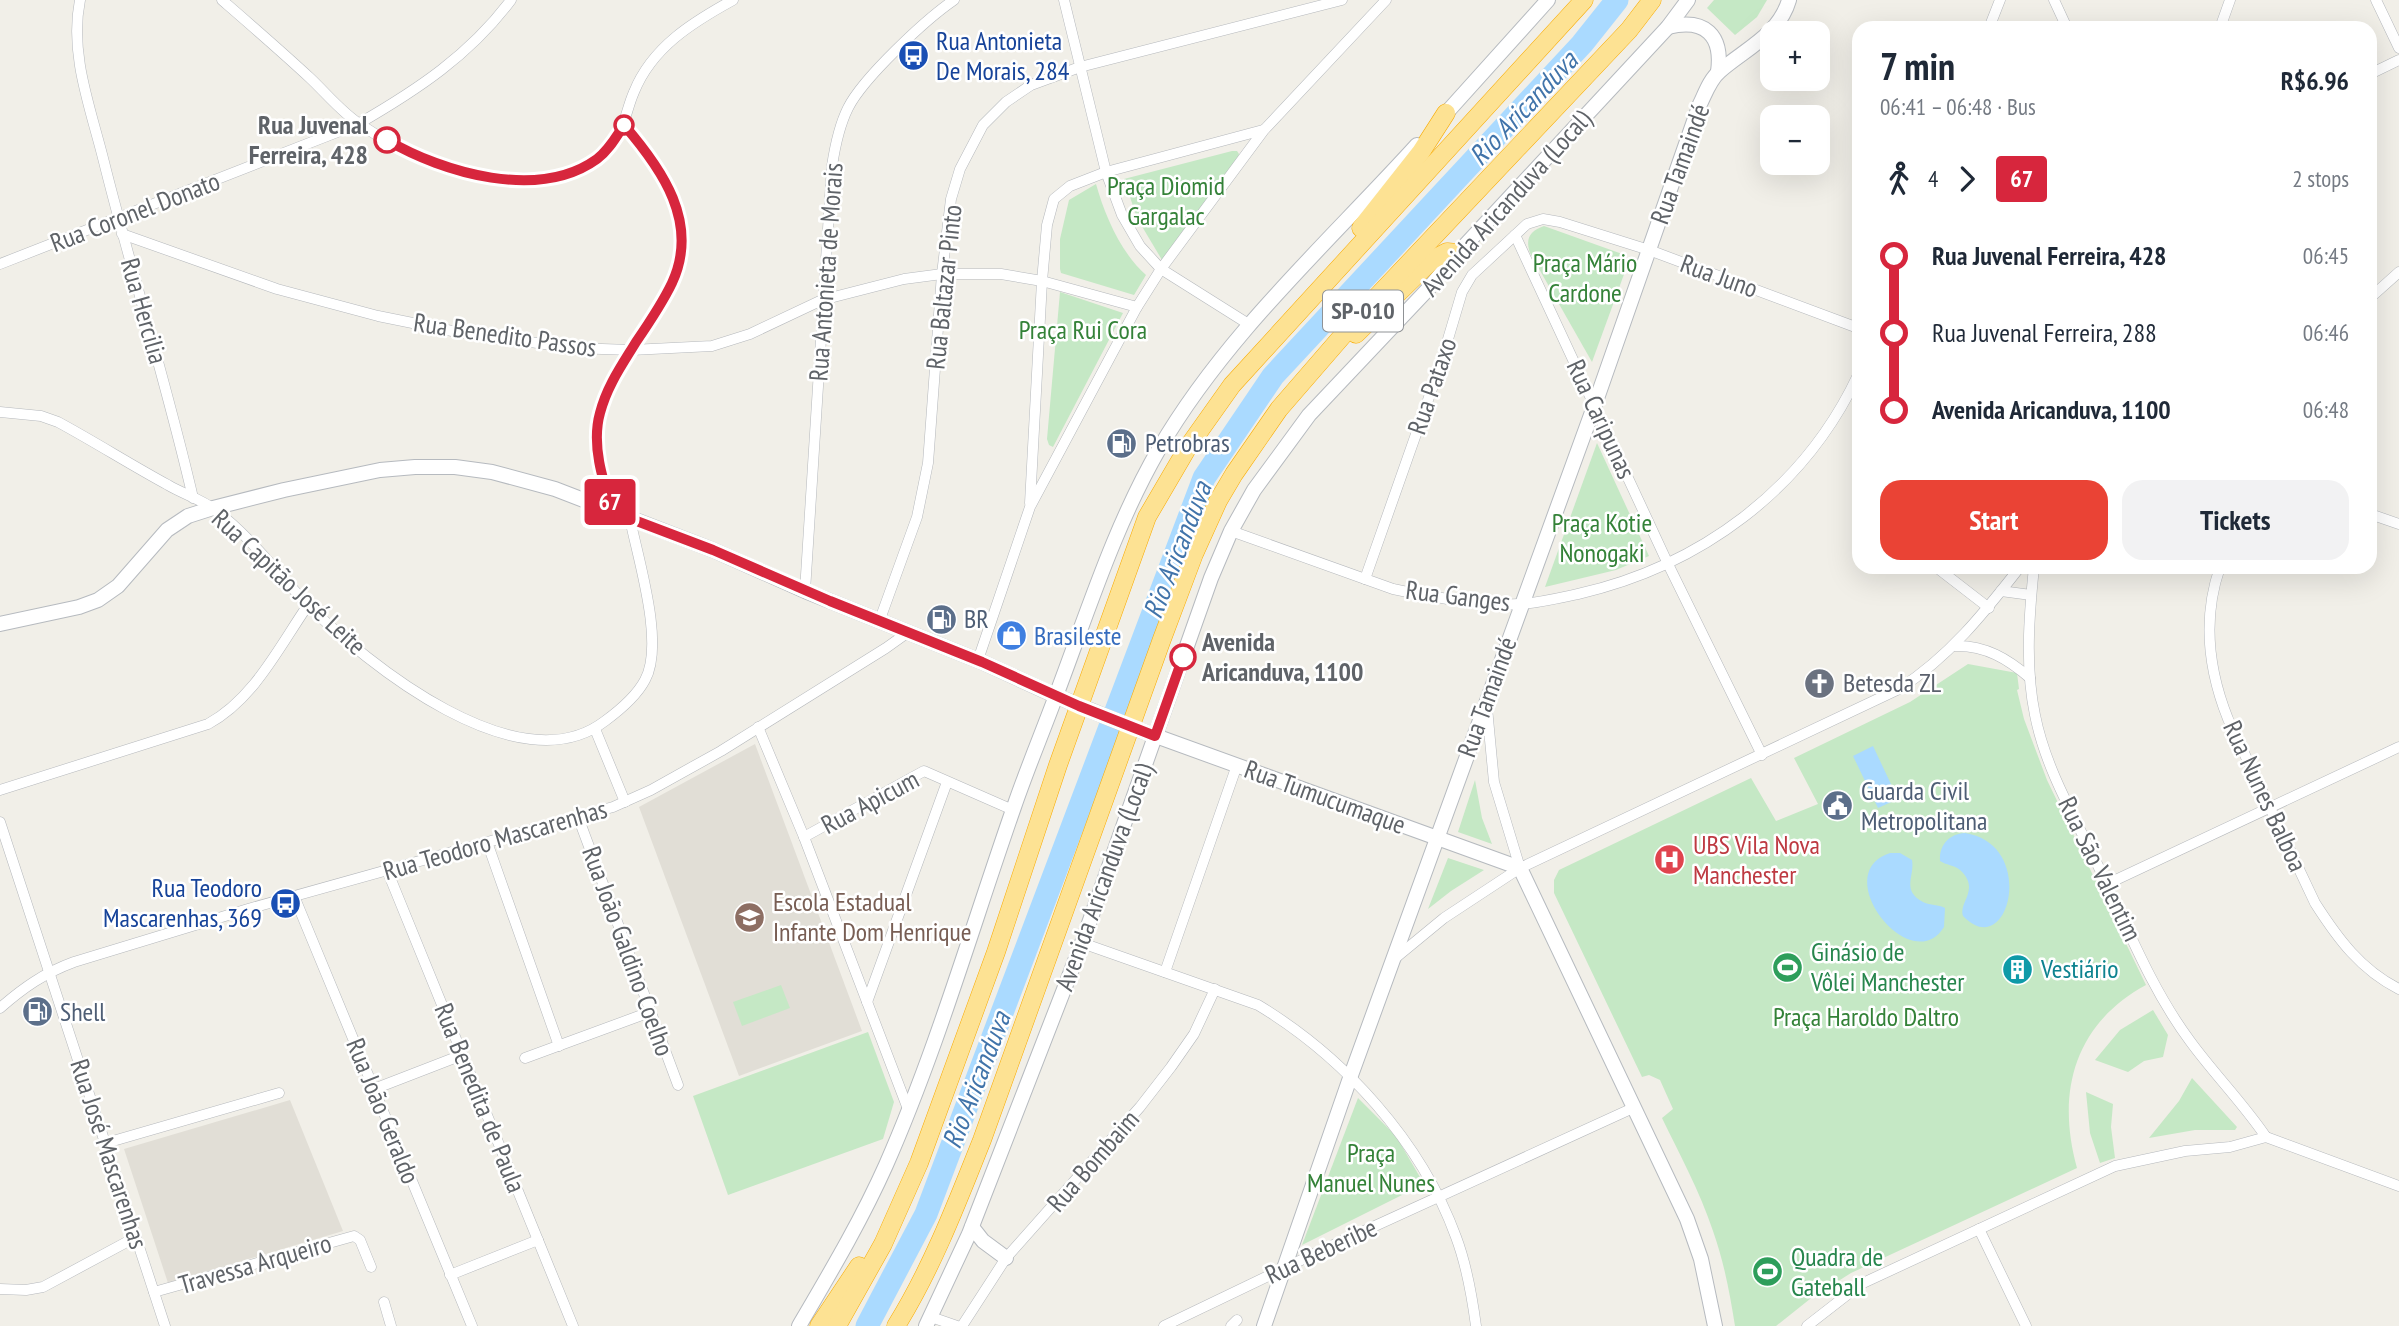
<!DOCTYPE html>
<meta charset="utf-8">
<style>
:root{--surface:#fff;--page:#f2f2f3;--text:#1f2937;--muted:#747a83;--accent:#ea4335}
body{margin:0;font-family:"PT Sans Narrow",sans-serif;background:var(--page);color:var(--text);height:100vh;display:flex;flex-direction:column;font-size:26px;white-space:nowrap}
*{box-sizing:border-box;margin:0}
p{font-size:23px;color:var(--muted)}
.icon{flex:none;width:38px;height:38px;fill:none;stroke:currentColor;stroke-width:2;stroke-linecap:round;stroke-linejoin:round}
.map{position:relative;flex:1;overflow:hidden}
.sheet{position:absolute;left:1852px;top:21px;width:525px;height:553px;display:flex;flex-direction:column;background:var(--surface);border-radius:21px;box-shadow:0 7px 28px #0002}
.sheet>*{flex:none}
.badge{padding:0 14px;border-radius:5px;font-size:24px;line-height:46px}
.fabs{position:absolute;left:1760px;top:21px;display:grid;gap:14px}
.fabs a{display:grid;place-items:center;width:70px;height:70px;border-radius:14px;background:var(--surface);box-shadow:0 7px 28px #0002;font-size:35px}
.map>.badge{position:absolute;translate:-50% -50%;box-shadow:0 0 0 4px #fff}
.legs{display:flex;align-items:center;gap:10px;height:77px;padding:0 28px;font-size:23px}
.legs p{margin-inline-start:auto}
.head{display:flex;align-items:center;justify-content:space-between;height:119px;padding:0 28px}
h1{font-size:38px;font-weight:700;line-height:52px}
.primary-button{display:flex;gap:14px;margin-top:auto;padding:14px 28px}
.primary-button a{flex:1;height:80px;border-radius:21px;background:var(--accent);color:#fff;font-size:28px;font-weight:700;line-height:80px;text-align:center}
.primary-button a+a{background:var(--page);color:var(--text)}
ul{padding:0 28px;list-style:none}
li{display:flex;align-items:center;gap:24px;height:77px;font-size:26px}
li i{display:grid;place-items:center;width:10px;height:100%;margin:0 9px;background:currentColor}
li i::after{content:'';width:18px;height:18px;margin:-9px;border:5px solid;border-radius:50%;background:var(--surface)}
li p{margin-inline-start:auto}
li:first-child i{background:linear-gradient(#0000 50%,currentColor 0)}
li:last-child i{background:linear-gradient(currentColor 50%,#0000 0)}
.map>svg:first-child{display:block}
.education{fill:#e1ded6}
.green{fill:#c5e8c5}
.water{fill:#aadaff}
.lines{fill:none;stroke-linecap:round;stroke-linejoin:round}
.river{stroke:#aadaff;stroke-width:23}
.street-casing{stroke:#b5b8bc;stroke-width:11}
.secondary-casing{stroke:#b6babf;stroke-width:16}
.highway-casing{stroke:#f9ab00;stroke-width:19}
.street{stroke:#fff;stroke-width:10}
.secondary{stroke:#fff;stroke-width:14}
.highway{stroke:#fde293;stroke-width:18}
.line-1-casing{stroke:#fff;stroke-width:16}
.line-1{stroke:#d7263d;stroke-width:10}
.stop-1-dot{fill:#fff;stroke:#d7263d;stroke-width:3.5}
.labels{text-anchor:middle;stroke-width:5;stroke-linejoin:round;paint-order:stroke}
.shield{fill:#fff;stroke:#8f9295;stroke-width:2}
.shield-label{font-size:24px;font-weight:bold;fill:#5f6368}
.transit-label{font-size:26px;fill:#164399;stroke:#fff;text-anchor:start}
.stop-label{font-size:26px;font-weight:bold;fill:#5f6368;stroke:#fff;text-anchor:end}
.street-label{font-size:26px;fill:#5f6368;stroke:#fff}
.park-label{font-size:26px;fill:#348238;stroke:#fff}
.service-label{font-size:26px;fill:#4e5e75;stroke:#fff;text-anchor:start}
.shop-label{font-size:26px;fill:#366cbe;stroke:#fff;text-anchor:start}
.worship-label{font-size:26px;fill:#5b616d;stroke:#fff;text-anchor:start}
.health-label{font-size:26px;fill:#be3a42;stroke:#fff;text-anchor:start}
.education-label{font-size:26px;fill:#785e54;stroke:#fff;text-anchor:start}
.leisure-label{font-size:26px;fill:#27864d;stroke:#fff;text-anchor:start}
.culture-label{font-size:26px;fill:#0d838f;stroke:#fff;text-anchor:start}
.water-label{font-size:28px;font-style:italic;fill:#4174aa;stroke:#fff}
</style>
<div class="map">
<svg width="2399" height="1326" viewBox="0 0 2399 1326">
<rect width="100%" height="100%" fill="#f1efe8"/>
<g class="education">
<polygon points="755,744 862,1031 739,1076 639,807"/>
<polygon points="290,1100 343,1231 168,1283 124,1149"/>
</g>
<g class="green">
<polygon points="1714,0 1767,0 1757,17 1735,35 1707,8"/>
<polygon points="1232,151 1237,151 1239,154 1237,159 1162,260 1137,218 1124,179"/>
<path d="M1096,184C1105,216 1121,253 1146,275L1134,295L1061,273L1060,269V239L1069,200Z"/>
<path d="M1544,226L1625,255L1627,266L1592,362L1530,253C1525,238 1530,231 1544,226Z"/>
<polygon points="1060,292 1123,313 1053,447 1049,445 1047,439"/>
<polygon points="1597,443 1649,556 1616,570 1545,587"/>
<path d="M1968,664L2017,673L2019,689L2017,690L2024,719L2047,780L2146,985C2074,1024 2056,1093 2077,1168L1851,1273L1810,1299L1776,1326H1735C1730,1294 1724,1262 1713,1231C1700,1192 1680,1155 1662,1118L1673,1109L1660,1080L1649,1075L1642,1077L1554,893V880L1559,870L1751,778L1776,821L1818,804L1794,758L1910,702Z"/>
<polygon points="1475,780 1482,818 1492,844 1458,832"/>
<polygon points="1448,858 1484,870 1451,891 1428,909"/>
<polygon points="781,985 790,1008 742,1026 733,1002"/>
<polygon points="2153,1010 2168,1035 2163,1057 2144,1061 2128,1072 2095,1060 2120,1030"/>
<polygon points="868,1032 894,1102 883,1139 728,1195 693,1096"/>
<polygon points="2192,1078 2237,1127 2235,1130 2195,1130 2149,1138 2179,1101"/>
<polygon points="2086,1092 2113,1104 2111,1127 2115,1158 2100,1163 2090,1133"/>
<polygon points="1358,1098 1396,1136 1424,1184 1302,1245"/>
</g>
<g class="water">
<polygon points="1873,746 1898,799 1878,808 1853,756"/>
<path d="M1965,833C2038,844 2009,964 1963,916C1958,903 1981,889 1960,870C1954,865 1946,865 1940,861C1939,845 1949,834 1965,833Z"/>
<path d="M1890,853H1900L1912,860C1915,876 1901,890 1923,902C1931,906 1938,904 1945,908L1944,927C1911,980 1827,873 1890,853Z"/>
</g>
<g class="lines">
<polyline class="river" points="867,1326 926,1214 1204,478 1273,376 1582,44 1617,0"/>
<defs>
<g id="street">
<path d="M80,0C69,55 91,109 104,162C132,274 167,385 193,498"/>
<path d="M222,0C252,26 281,51 310,78C326,93 342,113 361,125C397,149 439,170 482,177C496,179 511,178 525,178C557,179 590,170 611,145C625,129 626,110 634,92C652,47 693,22 733,0"/>
<polyline points="1064,0 1106,172 1122,215 1140,246 1161,269 1250,325"/>
<polyline points="2054,0 2067,28"/>
<polyline points="2376,0 2399,48"/>
<polyline points="1989,28 2000,0"/>
<polyline points="2220,28 2230,0"/>
<polyline points="2370,74 2399,60"/>
<polyline points="122,234 277,289 378,316 457,332 573,348 631,350 712,346 750,334 822,300 904,279 942,274 1001,274 1042,281 1137,307"/>
<polyline points="1515,235 1668,564 1762,755"/>
<path d="M0,264L358,124C417,90 470,55 511,0"/>
<polyline points="2370,298 2399,272"/>
<path d="M0,412L41,416L58,422C95,442 131,465 168,485C183,494 201,499 215,510C250,536 277,573 307,604C367,664 519,787 605,721C620,710 636,697 645,680C665,644 638,559 630,519"/>
<polyline points="1030,503 1042,281 1047,225 1054,199 1070,186 1106,172 1263,130"/>
<path d="M613,512C603,481 591,445 600,413C607,384 624,362 639,338C651,320 663,302 672,283C699,224 662,169 624,125"/>
<polyline points="2370,514 2399,524"/>
<path d="M1231,531L1393,589C1428,596 1484,607 1520,604C1539,603 1559,598 1578,594C1700,566 1804,490 1858,375"/>
<polyline points="1936,567 1989,608"/>
<path d="M2034,567C2029,616 2025,667 2035,715C2046,771 2077,821 2101,872C2128,929 2152,990 2190,1041C2214,1074 2243,1103 2266,1137"/>
<path d="M2220,567C2202,619 2208,669 2228,719L2315,903C2338,939 2361,970 2399,989"/>
<polyline points="1365,579 1440,366 1462,292 1472,275 1527,224 1543,219 1560,222 1649,250 1858,328"/>
<path d="M805,591L832,166C835,146 839,126 848,108C863,78 925,20 954,0"/>
<polyline points="2001,591 2031,595"/>
<polyline points="879,622 917,517 928,463 942,274 951,199 960,169 983,125 1006,102 1031,85 1080,67 1342,0"/>
<path d="M1955,646C1985,645 2008,659 2030,678"/>
<polyline points="978,660 1030,507 1137,307 1161,269 1264,130 1386,0"/>
<polyline points="1487,708 1494,782 1520,868"/>
<polyline points="758,727 804,837 908,1109"/>
<polyline points="595,729 625,802"/>
<path d="M0,790L208,724C254,699 279,647 308,605"/>
<polyline points="578,817 678,1085"/>
<polyline points="0,822 165,1326"/>
<polyline points="804,837 924,771 1013,810"/>
<polyline points="487,842 559,1046"/>
<polyline points="387,870 573,1326"/>
<polyline points="2107,884 2399,747"/>
<polyline points="294,896 472,1326"/>
<path d="M1082,943L1258,1005C1344,1057 1421,1141 1456,1237C1467,1266 1472,1296 1476,1326"/>
<path d="M1393,960L1444,918L1520,868L1899,689C1949,657 1984,613 2020,567"/>
<polyline points="1165,972 1237,765"/>
<polyline points="867,1002 947,782"/>
<path d="M0,1008C23,988 44,973 74,962L248,909L613,807L651,790L721,751L886,648L907,633"/>
<polyline points="525,1058 650,1012"/>
<polyline points="374,1089 462,1055"/>
<polyline points="2266,1137 2399,1186"/>
<polyline points="106,1143 279,1093"/>
<polyline points="1979,1229 2026,1326"/>
<polyline points="450,1275 538,1240"/>
<polyline points="0,1289 26,1290 43,1287 136,1237"/>
<polyline points="154,1292 354,1236 360,1240 371,1267"/>
<polyline points="384,1302 391,1326"/>
<polyline points="931,1317 957,1326"/>
<polyline points="962,1326 1006,1258 1140,1107 1171,1067 1194,1034 1215,989"/>
<polyline points="1164,1326 1318,1252 1633,1108"/>
<polyline points="1231,1326 1237,1320"/>
<polyline points="1807,1326 1861,1284 2115,1166 2185,1151 2230,1147 2266,1137"/>
</g>
<g id="secondary">
<path d="M1668,27C1705,18 1723,35 1718,72"/>
<polyline points="1440,120 1548,0"/>
<polyline points="0,624 79,607 98,600 118,586 167,530 188,516 213,508 284,490 380,470 415,467 455,467 492,472 555,489 713,550 805,591 982,662 1056,696 1131,727 1520,868 1687,1219 1701,1259 1715,1326"/>
<polyline points="972,1227 983,1241 1006,1258"/>
<path d="M799,1326C830,1273 861,1221 886,1165C937,1049 972,927 1014,807C1027,769 1043,731 1057,693C1088,611 1115,525 1159,449C1226,334 1328,243 1417,145"/>
<polyline points="926,1326 969,1234 1082,943 1211,578 1231,531 1254,490 1309,415 1430,287 1458,253 1668,27 1688,0"/>
<path d="M1264,1326L1350,1078L1595,404L1700,104C1705,94 1710,79 1720,71C1745,49 1779,35 1789,0"/>
</g>
<g id="highway">
<polyline points="1361,228 1421,152 1446,113"/>
<polyline points="1356,334 1432,260 1447,252 1458,253"/>
<polyline points="819,1326 859,1266"/>
<polyline points="837,1326 883,1244 919,1163 996,952 1058,765 1147,517 1188,447 1232,385 1584,0"/>
<path d="M896,1326C932,1268 957,1203 982,1140L1162,639L1194,554L1218,501L1234,474L1279,409L1370,304L1629,30L1652,0"/>
</g>
</defs>
<use href="#street" class="street-casing"/>
<use href="#secondary" class="secondary-casing"/>
<use href="#highway" class="highway-casing"/>
<use href="#street" class="street"/>
<use href="#secondary" class="secondary"/>
<use href="#highway" class="highway"/>
</g>
<g class="lines">
<defs>
<path id="line-1" d="M387,140C443,173 539,201 597,159C609,150 616,137 624,125C662,169 700,223 672,283C662,304 649,323 636,342C622,365 607,386 600,413C591,445 603,481 613,512L713,550L830,601L982,662L1079,706L1155,736L1183,657"/>
</defs>
<use href="#line-1" class="line-1-casing"/>
<use href="#line-1" class="line-1"/>
</g>
<defs>
<symbol id="bus-disc" viewBox="-11 -11 22 22"><circle r="9.5" fill="#1a4fb4" stroke="#fff"/><path d="M-5-6H5V4H4V6H2V4H-2V6H-4V4H-5ZM-3.5-4V0h7V-4ZM-3.5 1.2v1.5H-2V1.2ZM2 1.2v1.5H3.5V1.2Z" fill="#fff"/></symbol>
<symbol id="fuel-disc" viewBox="-11 -11 22 22"><circle r="9.5" fill="#5c6f8a" stroke="#fff"/><path d="M-5.5-6h7V0h2V4h1.3V-2.5L3-4.5l.8-.8L6-3V5H2.5V1h-1V6h-7ZM-4.2-4.7v3.2H.2V-4.7Z" fill="#fff"/></symbol>
<symbol id="shop-disc" viewBox="-11 -11 22 22"><circle r="9.5" fill="#3f7fe0" stroke="#fff"/><path d="M-5-2.5h2.3a2.7 3.5 0 0 1 5.4 0H5L5.5 6h-11ZM-1.5-2.5h3a1.5 2.3 0 0 0-3 0Z" fill="#fff"/></symbol>
<symbol id="church-disc" viewBox="-11 -11 22 22"><circle r="9.5" fill="#6b7280" stroke="#fff"/><path d="M-1.2-6h2.4v3.5h3.3v2.4h-3.3V6h-2.4V-.1h-3.3v-2.4h3.3Z" fill="#fff"/></symbol>
<symbol id="civic-disc" viewBox="-11 -11 22 22"><circle r="9.5" fill="#5c6f8a" stroke="#fff"/><path d="M-.6-6.5H3V-4.5H.6V-3L4-1V1h2V6H-6V1h2V-1L-.6-3ZM-1.2 2.5V6h2.4V2.5Z" fill="#fff"/></symbol>
<symbol id="hospital-disc" viewBox="-11 -11 22 22"><circle r="9.5" fill="#e0444e" stroke="#fff"/><path d="M-5-5h3v3.5h4V-5h3V5h-3V1.5h-4V5h-3Z" fill="#fff"/></symbol>
<symbol id="school-disc" viewBox="-11 -11 22 22"><circle r="9.5" fill="#8d6e63" stroke="#fff"/><path d="M0-5L7-2L0 1L-7-2ZM-4 1L0 2.5L4 1V4Q0 6-4 4Z" fill="#fff"/></symbol>
<symbol id="stadium-disc" viewBox="-11 -11 22 22"><circle r="9.5" fill="#2e9e5b" stroke="#fff"/><path d="M0-5a6.5 5 0 1 0 0 10a6.5 5 0 1 0 0-10ZM-3.5-1.8h7v3.6h-7Z" fill="#fff"/></symbol>
<symbol id="building-disc" viewBox="-11 -11 22 22"><circle r="9.5" fill="#0f9aa8" stroke="#fff"/><path d="M-4-6H4V6H1V3H-1V6H-4ZM-2.5-4.3h1.7v1.8h-1.7ZM.8-4.3h1.7v1.8H.8ZM-2.5-1h1.7V.8h-1.7ZM.8-1h1.7V.8H.8Z" fill="#fff"/></symbol>
</defs>
<g fill-rule="evenodd">
<use href="#bus-disc" x="896" y="38" width="35" height="35"/>
<use href="#fuel-disc" x="1104" y="426" width="35" height="35"/>
<use href="#fuel-disc" x="924" y="602" width="35" height="35"/>
<use href="#shop-disc" x="994" y="618" width="35" height="35"/>
<use href="#church-disc" x="1802" y="666" width="35" height="35"/>
<use href="#civic-disc" x="1820" y="788" width="35" height="35"/>
<use href="#hospital-disc" x="1652" y="842" width="35" height="35"/>
<use href="#bus-disc" x="268" y="886" width="35" height="35"/>
<use href="#school-disc" x="732" y="900" width="35" height="35"/>
<use href="#stadium-disc" x="1770" y="950" width="35" height="35"/>
<use href="#building-disc" x="2000" y="952" width="35" height="35"/>
<use href="#fuel-disc" x="20" y="994" width="35" height="35"/>
<use href="#stadium-disc" x="1750" y="1254" width="35" height="35"/>
</g>
<g class="stop-1-dot">
<circle cx="624" cy="125" r="9"/>
<circle cx="387" cy="140" r="12"/>
<circle cx="1183" cy="657" r="12"/>
</g>
<g class="labels">
<rect class="shield" x="1323" y="290.5" width="80" height="41" rx="5"/>
<g class="shield-label">
<text x="1363" y="319">SP-010</text>
</g>
<g class="transit-label">
<text x="936" y="50">Rua Antonieta<tspan x="936" dy="30">De Morais, 284</tspan></text>
<text x="262" y="897" text-anchor="end">Rua Teodoro<tspan x="262" dy="30">Mascarenhas, 369</tspan></text>
</g>
<g class="stop-label">
<text x="368" y="134">Rua Juvenal<tspan x="368" dy="30">Ferreira, 428</tspan></text>
<text x="1202" y="651" text-anchor="start">Avenida<tspan x="1202" dy="30">Aricanduva, 1100</tspan></text>
</g>
<g class="street-label">
<text transform="translate(1680 164) rotate(-70)" y="9">Rua Tamaindé</text>
<text transform="translate(1506 203) rotate(-48)" y="9">Avenida Aricanduva (Local)</text>
<text transform="translate(135 212) rotate(-21)" y="9">Rua Coronel Donato</text>
<text transform="translate(826 272) rotate(-86)" y="9">Rua Antonieta de Morais</text>
<text transform="translate(1719 276) rotate(20)" y="9">Rua Juno</text>
<text transform="translate(944 287) rotate(-84)" y="9">Rua Baltazar Pinto</text>
<text transform="translate(144 311) rotate(74)" y="9">Rua Hercilia</text>
<text transform="translate(505 335) rotate(8)" y="9">Rua Benedito Passos</text>
<text transform="translate(1432 386) rotate(-71)" y="9">Rua Pataxo</text>
<text transform="translate(1601 419) rotate(65)" y="9">Rua Caripunas</text>
<text transform="translate(289 582) rotate(43)" y="9">Rua Capitão José Leite</text>
<text transform="translate(1458 596) rotate(7)" y="9">Rua Ganges</text>
<text transform="translate(1487 697) rotate(-70)" y="9">Rua Tamaindé</text>
<text transform="translate(2265 796) rotate(65)" y="9">Rua Nunes Balboa</text>
<text transform="translate(1325 797) rotate(20)" y="9">Rua Tumucumaque</text>
<text transform="translate(870 802) rotate(-28)" y="9">Rua Apicum</text>
<text transform="translate(495 840) rotate(-16)" y="9">Rua Teodoro Mascarenhas</text>
<text transform="translate(2100 869) rotate(64)" y="9">Rua São Valentim</text>
<text transform="translate(1104 877) rotate(-70)" y="9">Avenida Aricanduva (Local)</text>
<text transform="translate(628 951) rotate(70)" y="9">Rua João Galdino Coelho</text>
<text transform="translate(480 1098) rotate(68)" y="9">Rua Benedita de Paula</text>
<text transform="translate(383 1111) rotate(68)" y="9">Rua João Geraldo</text>
<text transform="translate(109 1154) rotate(72)" y="9">Rua José Mascarenhas</text>
<text transform="translate(1093 1161) rotate(-49)" y="9">Rua Bombaim</text>
<text transform="translate(1321 1251) rotate(-25)" y="9">Rua Beberibe</text>
<text transform="translate(255 1264) rotate(-16)" y="9">Travessa Arqueiro</text>
</g>
<g class="park-label">
<text x="1166" y="195">Praça Diomid<tspan x="1166" dy="30">Gargalac</tspan></text>
<text x="1585" y="272">Praça Mário<tspan x="1585" dy="30">Cardone</tspan></text>
<text x="1083" y="339">Praça Rui Cora</text>
<text x="1602" y="532">Praça Kotie<tspan x="1602" dy="30">Nonogaki</tspan></text>
<text x="1866" y="1026">Praça Haroldo Daltro</text>
<text x="1371" y="1162">Praça<tspan x="1371" dy="30">Manuel Nunes</tspan></text>
</g>
<g class="service-label">
<text x="1145" y="452">Petrobras</text>
<text x="964" y="628">BR</text>
<text x="1861" y="800">Guarda Civil<tspan x="1861" dy="30">Metropolitana</tspan></text>
<text x="60" y="1021">Shell</text>
</g>
<g class="shop-label">
<text x="1034" y="645">Brasileste</text>
</g>
<g class="worship-label">
<text x="1843" y="692">Betesda ZL</text>
</g>
<g class="health-label">
<text x="1693" y="854">UBS Vila Nova<tspan x="1693" dy="30">Manchester</tspan></text>
</g>
<g class="education-label">
<text x="773" y="911">Escola Estadual<tspan x="773" dy="30">Infante Dom Henrique</tspan></text>
</g>
<g class="leisure-label">
<text x="1811" y="961">Ginásio de<tspan x="1811" dy="30">Vôlei Manchester</tspan></text>
<text x="1791" y="1266">Quadra de<tspan x="1791" dy="30">Gateball</tspan></text>
</g>
<g class="culture-label">
<text x="2041" y="978">Vestiário</text>
</g>
<g class="water-label">
<text transform="translate(1523 108) rotate(-47)" y="10">Rio Aricanduva</text>
<text transform="translate(1177 550) rotate(-69)" y="10">Rio Aricanduva</text>
<text transform="translate(976 1080) rotate(-69)" y="10">Rio Aricanduva</text>
</g>
</g>
</svg>
<div class="fabs">
<a>+</a>
<a>−</a>
</div>
<b class="badge" style="left:610px;top:502px;background:#d7263d;color:#fff">67</b>
<section class="sheet">
<div class="head"><div><h1>7 min</h1><p>06:41 – 06:48 · Bus</p></div><b>R$6.96</b></div>
<div class="legs"><svg class="icon" aria-label="walk" viewBox="0 0 24 24"><circle cx="13" cy="4" r="2"/><path d="M13 8l-2 6 4 7M11 14l-3 7M7 12l3-4h3l4 4"/></svg>4<svg class="icon" aria-label="forward" viewBox="0 0 24 24"><path d="M9 5l7 7-7 7"/></svg><b class="badge" style="background:#d7263d;color:#fff">67</b><p>2 stops</p></div>
<ul>
<li><i style="color:#d7263d"></i><b>Rua Juvenal Ferreira, 428</b><p>06:45</p></li>
<li><i style="color:#d7263d"></i><span>Rua Juvenal Ferreira, 288</span><p>06:46</p></li>
<li><i style="color:#d7263d"></i><b>Avenida Aricanduva, 1100</b><p>06:48</p></li>
</ul>
<div class="primary-button"><a>Start</a><a>Tickets</a></div>
</section>
</div>
